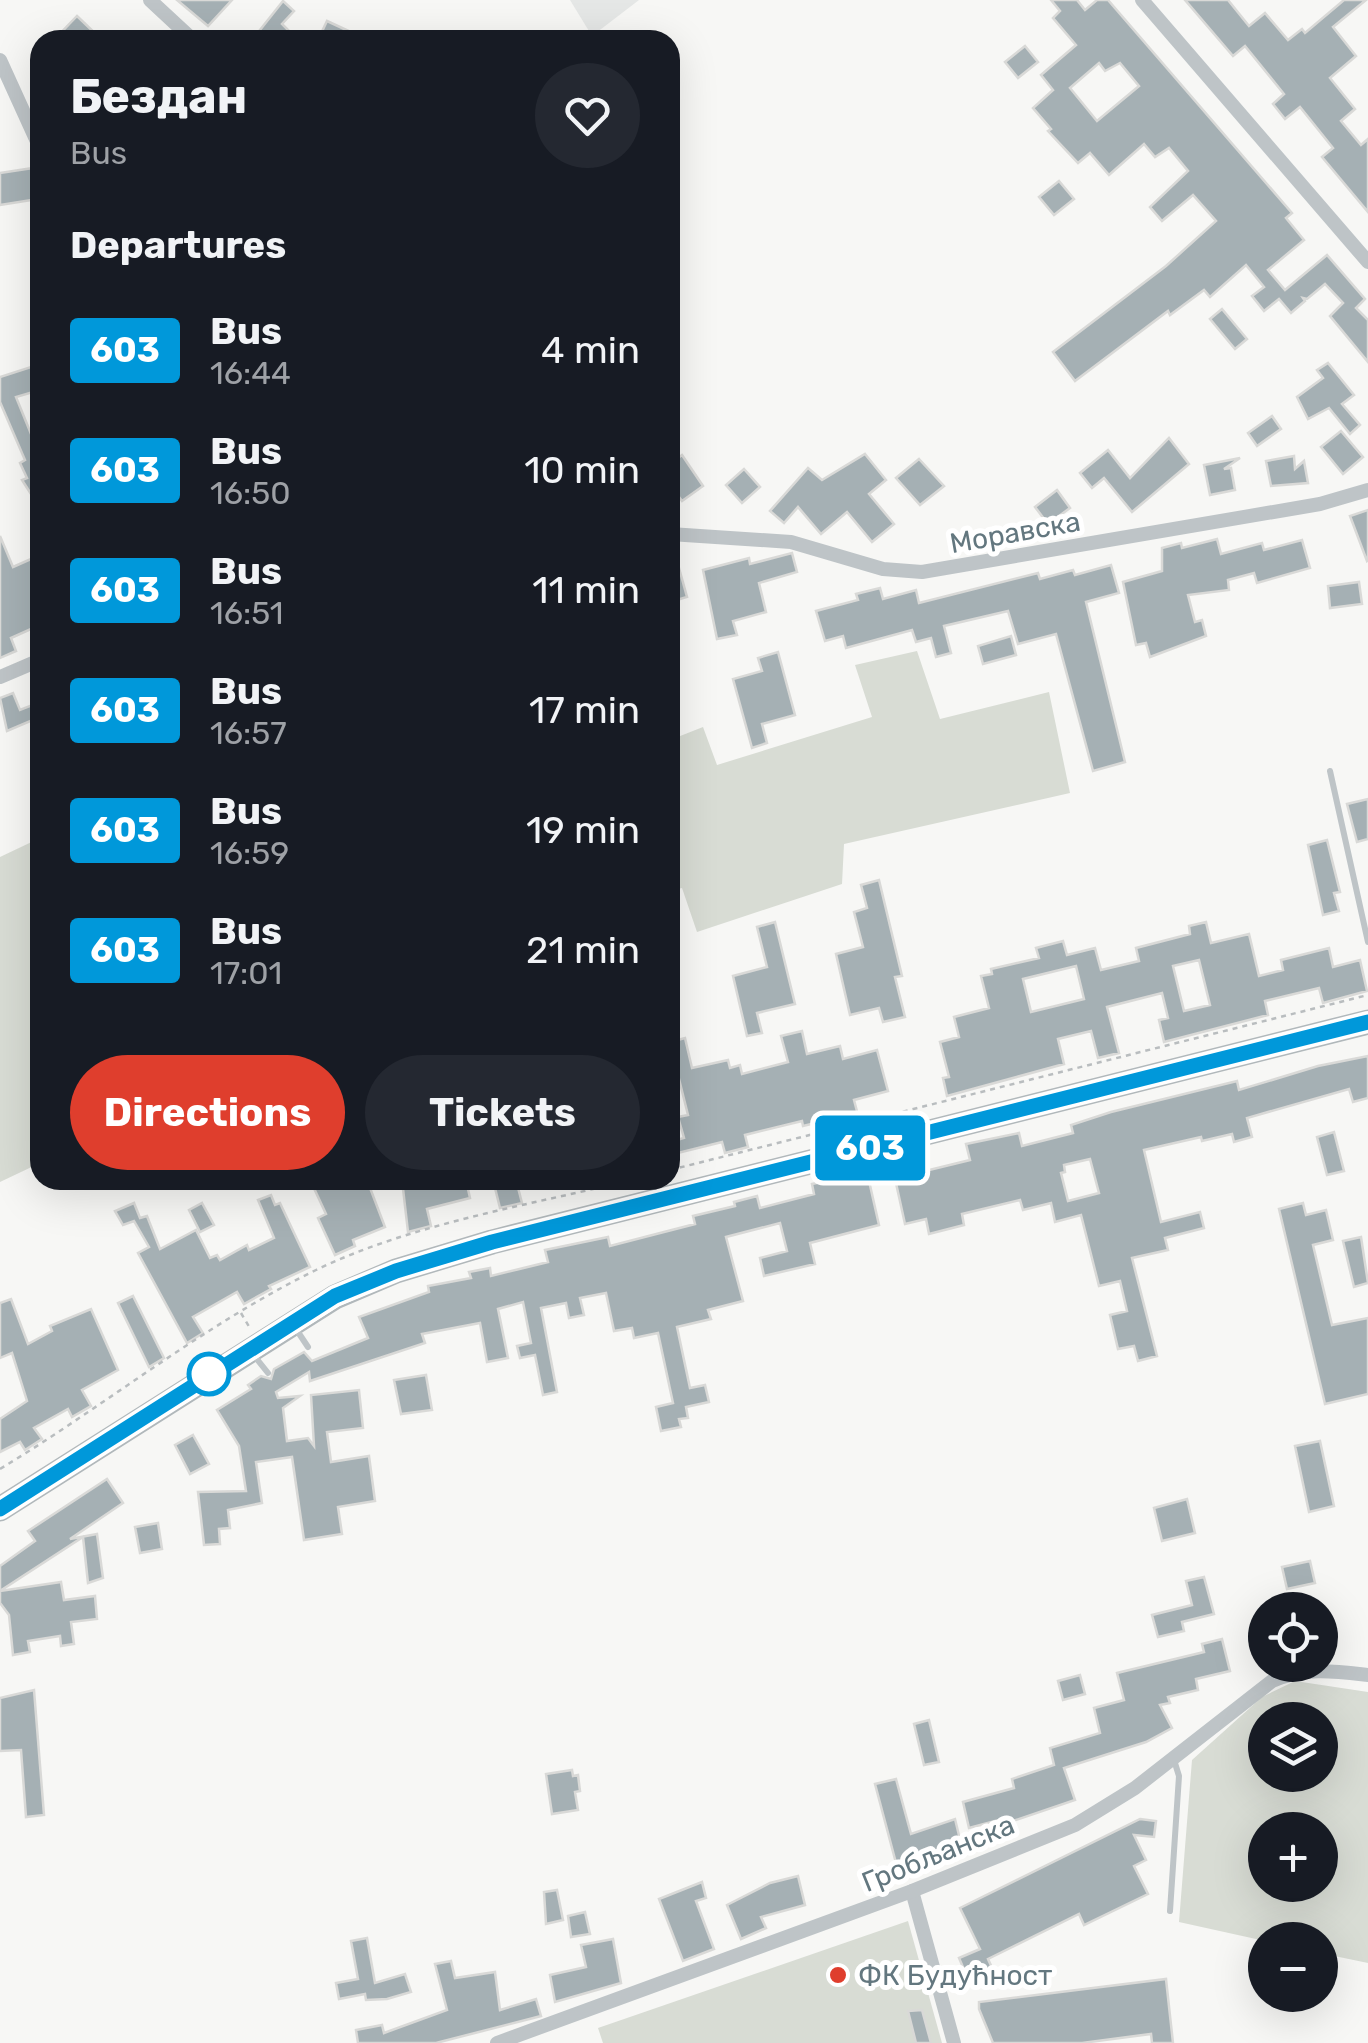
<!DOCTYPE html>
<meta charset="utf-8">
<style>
:root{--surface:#171b24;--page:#242831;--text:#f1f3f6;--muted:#9ea1a6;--accent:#df3e2d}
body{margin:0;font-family:Rubik,sans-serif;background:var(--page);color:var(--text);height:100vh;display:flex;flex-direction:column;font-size:38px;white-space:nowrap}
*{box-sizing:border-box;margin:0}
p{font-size:32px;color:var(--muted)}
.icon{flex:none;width:55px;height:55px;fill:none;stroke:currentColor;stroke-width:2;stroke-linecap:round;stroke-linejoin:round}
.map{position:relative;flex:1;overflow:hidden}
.panel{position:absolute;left:30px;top:30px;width:650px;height:1160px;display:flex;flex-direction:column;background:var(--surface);border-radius:30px;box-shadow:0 10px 40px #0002}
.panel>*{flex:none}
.badge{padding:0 20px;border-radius:8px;font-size:35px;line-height:65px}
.controls{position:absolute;left:1248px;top:1592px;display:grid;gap:20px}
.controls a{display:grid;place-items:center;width:90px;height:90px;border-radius:50%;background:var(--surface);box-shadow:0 10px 40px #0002;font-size:50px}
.map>.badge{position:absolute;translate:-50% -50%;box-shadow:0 0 0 5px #fff}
h2{padding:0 40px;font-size:38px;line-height:90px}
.round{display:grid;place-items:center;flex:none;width:105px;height:105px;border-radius:52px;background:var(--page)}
.overview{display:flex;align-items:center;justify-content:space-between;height:170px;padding:0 40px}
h1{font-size:48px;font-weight:700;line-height:75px}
.cta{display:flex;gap:20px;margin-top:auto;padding:20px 40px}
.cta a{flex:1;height:115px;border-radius:60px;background:var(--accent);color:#fff;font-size:40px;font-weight:700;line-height:115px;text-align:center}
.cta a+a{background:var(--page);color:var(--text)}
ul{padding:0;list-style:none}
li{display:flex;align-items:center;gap:30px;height:120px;padding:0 40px}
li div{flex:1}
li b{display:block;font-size:38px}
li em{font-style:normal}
li .badge{min-width:110px;font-weight:700;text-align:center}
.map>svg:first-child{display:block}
.built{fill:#e5e7e6}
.green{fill:#d8dcd4;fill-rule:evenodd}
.building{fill:#a5b0b4;stroke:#d9d9d7;stroke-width:2.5;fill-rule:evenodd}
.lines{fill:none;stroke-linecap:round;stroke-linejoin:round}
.secondary-casing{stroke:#b1b8bb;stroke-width:25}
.path{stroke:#b9bdbf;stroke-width:2.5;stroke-dasharray:5 5;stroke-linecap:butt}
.lane{stroke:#bec4c7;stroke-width:6}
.street{stroke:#bec4c7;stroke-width:14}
.secondary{stroke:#fff;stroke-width:20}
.line-casing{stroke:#fff;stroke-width:22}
.line{stroke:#0098da;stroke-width:15}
.stop-dot{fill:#fff;stroke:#0098da;stroke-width:5}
.poi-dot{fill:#df3e2d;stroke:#fff;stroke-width:4}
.labels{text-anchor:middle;stroke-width:10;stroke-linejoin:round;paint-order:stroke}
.street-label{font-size:28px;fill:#63777f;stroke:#fff}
.poi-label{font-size:28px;fill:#63777f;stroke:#fff;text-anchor:start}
</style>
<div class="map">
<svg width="1368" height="2043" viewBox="0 0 1368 2043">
<rect width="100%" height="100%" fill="#f7f7f5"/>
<polygon class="built" points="570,0 639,0 592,36"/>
<g class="green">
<polygon points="917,651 940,719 1049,692 1070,793 844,844 842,884 697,932 682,888 670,891 670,740 703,727 717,765 872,717 855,665"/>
<polygon points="40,838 40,1163 0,1182 0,857"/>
<path d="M1295,1681L1368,1692V1963L1320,1953V1940L1265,1941L1179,1922L1192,1760L1262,1697ZM1265,1720H1320V1775H1265ZM1265,1830H1320V1885H1265Z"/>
<polygon points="908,1921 942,2043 603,2043 598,2028"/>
</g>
<g class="building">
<polygon points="177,0 232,0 208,26"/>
<path d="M1051,0H1077L1085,10L1097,0H1108L1292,213L1286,218L1304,240L1268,270L1285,290L1327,255L1365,299L1356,308L1368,320V362L1330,316L1343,303L1325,284L1307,299L1303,298L1305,301L1291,313L1279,299L1264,311L1252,296L1264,287L1246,265L1210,297L1204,290L1170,315L1168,311L1075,381L1053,352L1166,266L1216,221L1193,195L1162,221L1150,207L1188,171L1169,148L1155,157L1144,144L1109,175L1090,153L1078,163L1048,131L1051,129L1033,108L1053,90L1041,75L1076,45L1053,18L1060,11ZM1099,63L1105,71L1120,63L1139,86L1097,121L1070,88Z"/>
<polygon points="1185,0 1228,0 1249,26 1265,13 1288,40 1302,29 1305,33 1344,0 1366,0 1333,27 1356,56 1330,78 1355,109 1341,121 1361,145 1368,139 1368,212 1322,157 1333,148 1300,107 1285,119 1273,104 1284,94 1245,46 1233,56"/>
<polygon points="283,1 294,11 282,24 298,40 252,40"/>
<polygon points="77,16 102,40 54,40"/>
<polygon points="327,21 368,40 318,40"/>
<polygon points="1025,46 1038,62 1018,78 1005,62"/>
<polygon points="33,168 38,199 0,205 0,173"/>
<polygon points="1059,181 1074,199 1054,215 1039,197"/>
<polygon points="1222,309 1247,339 1235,349 1210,319"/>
<polygon points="1328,363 1354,395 1342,404 1360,425 1350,434 1329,408 1308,419 1297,397 1323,378 1317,370"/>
<polygon points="34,366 40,390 16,397 40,456 40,508 22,480 27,478 20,463 25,460 0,402 0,377"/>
<polygon points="1272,416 1281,429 1257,446 1248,433"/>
<polygon points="1341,431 1363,457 1343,474 1321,447"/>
<polygon points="1169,438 1189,464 1132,512 1104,478 1092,488 1080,473 1108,450 1130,478"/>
<polygon points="865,454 886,480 869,494 894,524 872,542 847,512 821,534 798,507 784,523 770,511 808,468 822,480"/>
<polygon points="682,455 703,486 682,501 670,485 670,464"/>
<polygon points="1294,456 1295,469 1304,461 1308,483 1271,486 1266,461"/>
<polygon points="1240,458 1224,469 1231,468 1235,490 1210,495 1204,465"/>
<polygon points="919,459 944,486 920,505 896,478"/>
<polygon points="744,469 760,487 742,503 726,485"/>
<polygon points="1057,490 1070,508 1048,524 1035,507"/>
<polygon points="1368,510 1368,560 1367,561 1350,516"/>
<polygon points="0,536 13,567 40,555 40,625 11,638 16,651 0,658"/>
<polygon points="1217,539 1221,554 1262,543 1264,550 1302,540 1310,568 1257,583 1254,573 1228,580 1229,590 1188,595 1195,622 1202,620 1206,636 1150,657 1146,643 1136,645 1123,582 1162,571 1162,548 1181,543 1182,548"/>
<polygon points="674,550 687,597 670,602 670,551"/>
<polygon points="792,553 797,572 759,583 766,612 733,621 737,635 717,639 703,570 749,558 750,564"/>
<polygon points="1111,565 1119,593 1086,602 1125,762 1093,771 1056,634 1018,644 1008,611 944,626 951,653 936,657 931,638 916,642 912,630 846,648 843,636 825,641 816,611 858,600 856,594 880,588 883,599 916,590 919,603 1038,573 1040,579 1073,570 1075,575"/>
<polygon points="1359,582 1362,604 1330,608 1328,586"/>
<polygon points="1011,636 1016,655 983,664 978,646"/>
<polygon points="778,652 795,715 762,724 767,743 752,748 733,679 762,671 758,658"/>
<polygon points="13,693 20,710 40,702 40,717 7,731 0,698"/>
<polygon points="1368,799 1368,839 1357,842 1347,804"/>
<polygon points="1327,840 1340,892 1334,893 1339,911 1323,915 1308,845"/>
<polygon points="879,880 902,976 895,977 905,1017 883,1022 879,1008 850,1015 836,954 863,947 854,912 867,908 861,885"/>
<polygon points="775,922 795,1004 757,1013 762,1033 747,1036 733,976 767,967 757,927"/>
<path d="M1206,922L1211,943L1249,934L1259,976L1283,970L1281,960L1329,948L1333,967L1360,960L1367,991L1323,1003L1319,988L1265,1001L1268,1015L1164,1042L1159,1020L1168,1018L1162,993L1107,1007L1119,1053L1098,1058L1091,1031L1058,1039L1064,1064L947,1096L943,1078L949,1077L940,1042L959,1037L954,1017L989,1008L981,976L992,974L991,969L1039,958L1036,948L1063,941L1067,955L1095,948L1101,970L1139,961L1136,948L1190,934L1189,926ZM1199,960L1210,1005L1184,1011L1173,966ZM1076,966L1084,999L1031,1012L1023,979Z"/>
<polygon points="802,1031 807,1054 840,1046 843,1059 877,1050 888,1091 854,1100 859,1119 833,1125 832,1119 803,1126 802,1121 745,1135 748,1147 725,1153 722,1142 670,1155 670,1142 684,1138 678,1117 688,1115 674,1059 670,1060 670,1042 685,1038 692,1068 728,1060 730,1068 740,1065 742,1074 788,1062 781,1036"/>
<path d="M1368,1056V1098L1353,1102L1349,1089L1247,1118L1252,1137L1234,1142L1232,1134L1202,1141L1201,1137L1144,1150L1161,1222L1200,1212L1204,1228L1165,1238L1168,1250L1132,1258L1157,1356L1138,1361L1134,1346L1118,1349L1110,1315L1127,1311L1120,1281L1099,1286L1081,1215L1055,1222L1051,1203L1023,1210L1020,1200L962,1214L964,1225L929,1234L926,1219L905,1224L892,1165L911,1161L913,1174L970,1160L966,1144L1019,1133L1022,1146L1073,1133L1071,1125L1111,1112L1237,1081L1239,1090L1318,1066ZM1090,1159L1099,1193L1068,1201L1061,1173L1065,1172L1064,1165Z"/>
<polygon points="1334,1132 1344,1171 1327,1175 1317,1137"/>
<polygon points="867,1172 879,1225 810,1243 815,1264 764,1276 760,1258 787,1251 780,1223 726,1237 743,1301 708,1310 711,1319 677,1327 690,1388 705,1385 709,1402 686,1407 688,1418 679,1419 681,1427 661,1431 656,1407 673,1403 658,1333 634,1338 632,1328 614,1331 606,1293 580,1298 584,1315 569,1318 566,1303 541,1308 557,1392 543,1395 535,1355 520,1358 517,1346 531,1343 523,1302 498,1309 508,1358 487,1362 480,1323 422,1334 425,1343 310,1381 309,1372 276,1392 278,1398 300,1396 283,1408 287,1441 308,1438 314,1446 311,1395 359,1390 363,1428 327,1432 331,1462 369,1456 375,1501 338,1507 342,1534 304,1540 292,1457 256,1462 262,1503 228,1510 230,1528 219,1529 220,1544 204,1545 198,1492 246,1491 239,1446 217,1410 251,1389 248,1385 261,1376 271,1379 274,1369 304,1352 312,1361 368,1338 359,1317 429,1292 428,1286 471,1278 469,1272 490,1268 491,1276 548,1262 545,1250 608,1237 610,1246 664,1232 695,1224 693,1216 735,1206 734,1202 757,1196 760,1208 814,1194 812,1184"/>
<polygon points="326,1180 367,1180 385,1227 353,1240 355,1246 335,1255 318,1218 326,1214 313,1186"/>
<polygon points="402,1180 466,1180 470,1198 427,1209 431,1226 408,1232"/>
<polygon points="493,1180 516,1180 522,1203 500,1208"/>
<polygon points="271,1195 275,1205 280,1203 310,1267 269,1286 271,1289 244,1304 237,1292 193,1317 203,1333 187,1343 138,1253 149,1247 134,1221 123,1225 115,1211 134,1203 140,1218 147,1216 160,1249 196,1230 210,1258 217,1255 220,1260 247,1245 249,1250 274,1238 258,1200"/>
<polygon points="202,1203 214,1225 200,1232 189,1210"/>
<polygon points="1303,1203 1306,1215 1326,1210 1333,1240 1313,1245 1332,1325 1368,1318 1368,1394 1325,1404 1279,1209"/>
<polygon points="1361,1237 1368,1283 1354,1287 1343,1241"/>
<polygon points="133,1296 164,1358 149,1367 118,1303"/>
<polygon points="11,1299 28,1344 52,1331 50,1326 91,1309 118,1370 82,1390 91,1406 72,1417 68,1409 34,1428 42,1439 25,1450 20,1442 0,1452 0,1419 27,1401 12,1353 0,1358 0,1303"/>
<polygon points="426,1375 432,1410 401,1414 394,1380"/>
<polygon points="193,1435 209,1464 190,1474 175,1445"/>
<polygon points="1320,1441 1334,1506 1309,1512 1295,1446"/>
<polygon points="107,1479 123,1503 70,1539 97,1534 103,1578 88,1583 83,1537 0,1591 0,1566 35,1541 28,1531"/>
<polygon points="1187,1499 1195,1533 1162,1541 1154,1508"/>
<polygon points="158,1523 162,1549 140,1553 135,1527"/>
<polygon points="1310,1561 1315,1583 1287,1589 1282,1567"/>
<polygon points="1204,1577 1214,1614 1182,1622 1184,1631 1158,1637 1152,1615 1192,1605 1186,1581"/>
<polygon points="61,1582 64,1600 95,1596 97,1619 71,1622 74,1644 61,1646 60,1636 28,1641 30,1652 13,1655 9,1615 0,1603 0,1591"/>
<polygon points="1222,1639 1230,1671 1196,1679 1198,1690 1168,1697 1170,1703 1160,1705 1172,1728 1146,1742 1064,1768 1075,1800 1007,1823 1006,1818 969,1828 963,1802 1014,1788 1012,1779 1054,1765 1050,1748 1100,1733 1094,1708 1124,1700 1117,1673 1204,1652 1202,1644"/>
<polygon points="1080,1675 1085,1694 1063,1700 1058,1681"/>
<polygon points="34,1690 44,1815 26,1817 21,1750 0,1751 0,1698"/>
<polygon points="929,1720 939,1762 924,1765 914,1724"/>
<polygon points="572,1770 573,1776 578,1775 580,1791 575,1792 578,1810 552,1814 546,1774"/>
<polygon points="896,1779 911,1834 955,1819 964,1856 946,1860 943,1851 896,1863 875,1784"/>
<polygon points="1140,1819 1156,1821 1154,1837 1134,1835 1146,1860 1134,1866 1148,1894 1084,1925 1079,1914 988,1959 993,1970 969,1981 959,1958 980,1949 960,1908"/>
<polygon points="798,1876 805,1905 761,1917 766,1928 741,1939 727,1905 770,1883"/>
<polygon points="702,1882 706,1898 696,1901 714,1949 683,1961 659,1899"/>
<polygon points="557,1890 563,1920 546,1924 544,1892"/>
<polygon points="585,1912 590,1934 571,1937 568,1916"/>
<polygon points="367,1938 375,1983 405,1974 411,1992 387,1999 366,2000 365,1994 339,1999 336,1983 358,1979 351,1941"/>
<polygon points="613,1939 621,1983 555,2002 550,1975 586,1967 581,1945"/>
<polygon points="451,1961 455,1978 495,1972 500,2010 536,1999 541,2016 436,2043 358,2043 356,2030 382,2025 384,2033 447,2010 435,1964"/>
<polygon points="1166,1979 1173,2043 1152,2043 1151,2034 1082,2043 993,2043 979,2009 979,2002"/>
<polygon points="922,2010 931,2043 916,2043 908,2011"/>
</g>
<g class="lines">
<defs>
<polyline id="secondary" points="0,1509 335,1297 396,1271 492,1242 1368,1022"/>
</defs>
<use href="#secondary" class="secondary-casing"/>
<g class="path">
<polyline points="670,1170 1368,995"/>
<polyline points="241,1313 251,1330"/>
<path d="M0,1469C106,1405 205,1324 316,1270C414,1223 526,1206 631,1180"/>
</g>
<g class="lane">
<polyline points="1330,771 1368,942"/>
<polyline points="294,1326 308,1347"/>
<polyline points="252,1353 268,1373"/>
<polyline points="1170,1911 1179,1776 1174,1760"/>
</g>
<g class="street">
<polyline points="150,0 193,40"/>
<polyline points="1142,0 1368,262"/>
<polyline points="0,60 40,148"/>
<polyline points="670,534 791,542 883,569 922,572 1320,504 1368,490"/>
<polyline points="0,677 40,660"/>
<polyline points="912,1891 954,2043"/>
<path d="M497,2043L912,1891L1075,1825L1135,1788L1272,1681C1305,1667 1333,1671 1368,1675"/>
</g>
<use href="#secondary" class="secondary"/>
</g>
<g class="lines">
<defs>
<polyline id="line" points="0,1509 335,1296 396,1271 492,1242 1368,1022"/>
</defs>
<use href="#line" class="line-casing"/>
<use href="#line" class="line"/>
</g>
<circle class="stop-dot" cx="209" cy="1374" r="20"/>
<circle class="poi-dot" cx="838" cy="1975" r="10"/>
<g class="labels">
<g class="street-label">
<text transform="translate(1015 532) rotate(-10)" y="10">Моравска</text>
<text transform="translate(938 1853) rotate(-22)" y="10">Гробљанска</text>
</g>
<g class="poi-label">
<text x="858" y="1985">ФК Будућност</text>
</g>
</g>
</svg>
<div class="controls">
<a><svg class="icon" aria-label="locate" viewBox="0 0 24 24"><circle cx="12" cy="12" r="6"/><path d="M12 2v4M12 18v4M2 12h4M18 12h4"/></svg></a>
<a><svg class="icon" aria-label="layers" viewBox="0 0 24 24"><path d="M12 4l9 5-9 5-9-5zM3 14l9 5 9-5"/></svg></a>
<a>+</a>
<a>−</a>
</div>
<b class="badge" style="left:870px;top:1148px;background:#0098da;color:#fff">603</b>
<section class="panel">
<div class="overview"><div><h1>Бездан</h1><p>Bus</p></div><a class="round"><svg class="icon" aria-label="heart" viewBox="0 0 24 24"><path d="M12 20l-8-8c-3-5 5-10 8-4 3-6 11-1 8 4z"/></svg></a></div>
<h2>Departures</h2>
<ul>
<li><span class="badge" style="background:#0098da;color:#fff">603</span><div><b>Bus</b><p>16:44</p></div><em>4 min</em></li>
<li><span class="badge" style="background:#0098da;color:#fff">603</span><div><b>Bus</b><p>16:50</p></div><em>10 min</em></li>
<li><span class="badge" style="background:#0098da;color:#fff">603</span><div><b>Bus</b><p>16:51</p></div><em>11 min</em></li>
<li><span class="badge" style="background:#0098da;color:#fff">603</span><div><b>Bus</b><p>16:57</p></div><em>17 min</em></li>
<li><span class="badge" style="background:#0098da;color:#fff">603</span><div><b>Bus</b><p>16:59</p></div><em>19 min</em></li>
<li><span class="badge" style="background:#0098da;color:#fff">603</span><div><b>Bus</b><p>17:01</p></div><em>21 min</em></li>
</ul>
<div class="cta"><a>Directions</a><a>Tickets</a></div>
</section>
</div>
